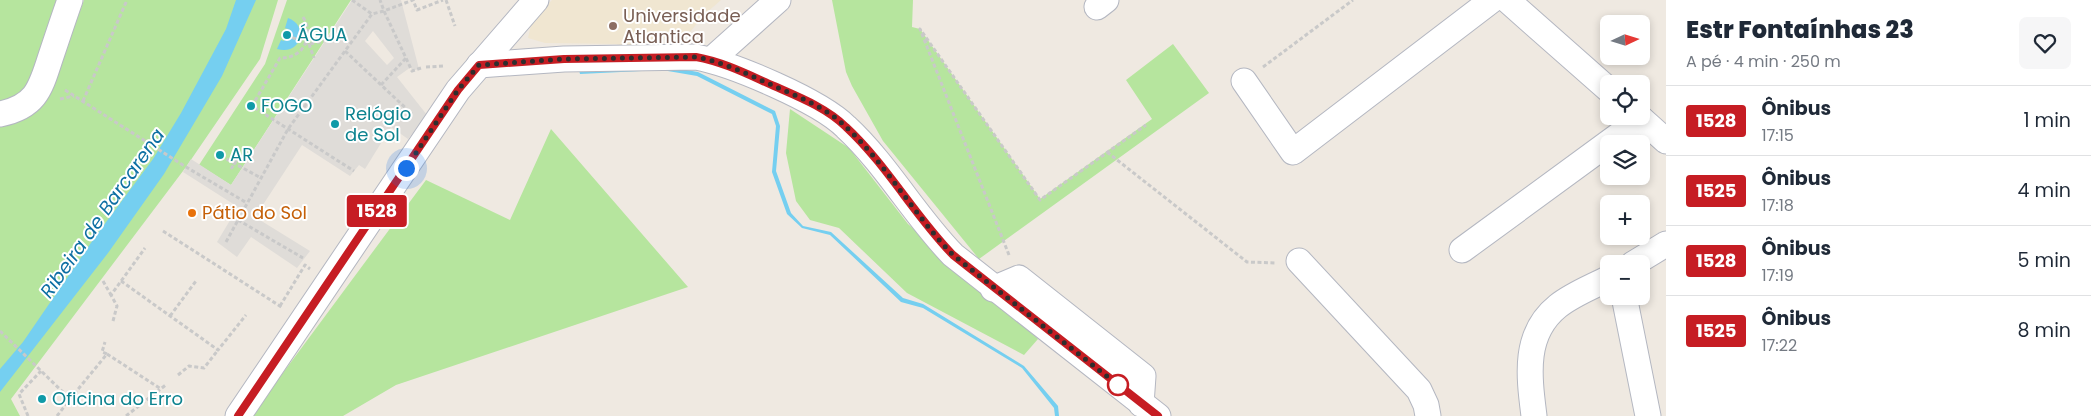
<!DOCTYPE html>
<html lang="pt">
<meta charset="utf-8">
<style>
:root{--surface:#fff;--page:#f6f6f7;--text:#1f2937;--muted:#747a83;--line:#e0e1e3}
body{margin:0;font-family:Poppins,sans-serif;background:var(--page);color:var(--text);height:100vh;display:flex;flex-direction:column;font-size:19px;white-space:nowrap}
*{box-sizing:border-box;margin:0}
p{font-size:16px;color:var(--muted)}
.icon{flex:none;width:28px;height:28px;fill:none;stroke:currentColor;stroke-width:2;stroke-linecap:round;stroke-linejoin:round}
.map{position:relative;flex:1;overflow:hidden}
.sheet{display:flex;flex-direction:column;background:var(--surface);width:425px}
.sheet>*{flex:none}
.badge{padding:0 10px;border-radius:4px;font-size:18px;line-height:32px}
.needle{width:32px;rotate:86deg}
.buttons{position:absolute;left:1600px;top:15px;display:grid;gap:10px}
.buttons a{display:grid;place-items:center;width:50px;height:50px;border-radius:8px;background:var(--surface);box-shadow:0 2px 8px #0003;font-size:25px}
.you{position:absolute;width:25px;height:25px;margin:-12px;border:4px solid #fff;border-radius:50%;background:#1a73e8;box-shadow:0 0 0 8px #1a73e833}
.map>.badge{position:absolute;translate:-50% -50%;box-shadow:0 0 0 2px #fff}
.round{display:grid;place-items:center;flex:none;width:52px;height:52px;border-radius:8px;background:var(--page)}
.overview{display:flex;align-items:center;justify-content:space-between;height:85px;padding:0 20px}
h1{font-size:24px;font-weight:800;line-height:38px}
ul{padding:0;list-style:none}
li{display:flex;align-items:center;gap:15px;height:70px;padding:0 20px;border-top:1px solid var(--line)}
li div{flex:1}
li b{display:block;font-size:19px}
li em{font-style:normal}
li .badge{min-width:55px;font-weight:700;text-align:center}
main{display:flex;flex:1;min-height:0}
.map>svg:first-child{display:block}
.education{fill:#f0e6d1}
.green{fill:#b6e59e}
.plaza{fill:#dfdcd8;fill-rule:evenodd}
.water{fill:#75cff0}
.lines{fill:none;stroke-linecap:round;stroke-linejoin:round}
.minor-casing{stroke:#b4b7c1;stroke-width:27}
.path{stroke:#c9c9c9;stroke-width:3;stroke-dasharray:4 2.5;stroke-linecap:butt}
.minor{stroke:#fff;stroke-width:25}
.line-casing{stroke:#fff;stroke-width:11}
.line{stroke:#c61d23;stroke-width:8}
.walk{stroke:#2e2e2e;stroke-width:5;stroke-dasharray:0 9}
.education-dot{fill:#8d6e63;stroke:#fff;stroke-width:2}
.culture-dot{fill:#0f9aa8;stroke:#fff;stroke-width:2}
.food-dot{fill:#e8710a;stroke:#fff;stroke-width:2}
.stop-dot{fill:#fff;stroke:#c61d23;stroke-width:2.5}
.labels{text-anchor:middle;stroke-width:4;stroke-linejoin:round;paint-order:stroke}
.education-label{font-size:18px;fill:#785e54;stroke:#fff;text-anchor:start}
.culture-label{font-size:18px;fill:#0d838f;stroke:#fff;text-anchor:start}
.food-label{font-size:18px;fill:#c56008;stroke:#fff;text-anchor:start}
.water-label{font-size:19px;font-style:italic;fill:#0d6fa3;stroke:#fff}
</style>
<main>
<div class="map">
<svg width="1666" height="416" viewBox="0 0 1666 416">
<rect width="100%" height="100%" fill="#efe9e1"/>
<polygon class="education" points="552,0 721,0 705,14 690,32 627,47 616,44 545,43 528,38 532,21"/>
<g class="green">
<polygon points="0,0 67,0 38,97 48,97 84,0 278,0 260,59 186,167 11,399 20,416 0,416"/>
<polygon points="287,0 351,0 231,185 199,165 265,64"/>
<polygon points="832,0 913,0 912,27 920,29 1040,199 1152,119 1126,80 1173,44 1209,93 979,259 883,141 852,86 846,72"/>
<polygon points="790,109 849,148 908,224 1038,339 1024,355 907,293 839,228 810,220 796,201 786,153"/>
<polygon points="551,129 688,287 396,385 343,416 251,416 426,180 510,220"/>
</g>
<path class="plaza" d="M352,0H401L419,69L412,71L411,67L397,77L427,115L408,139L391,127L365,169L359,165L350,176L302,145L255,217L310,251L297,268L251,237L237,257L217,242L238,207L183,172L191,159L231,185ZM373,31L394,58L387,65L365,41Z"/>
<g class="water">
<polygon points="236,0 256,0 222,76 164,174 108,253 0,392 0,369 23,342 95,237 153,159 181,113 226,29"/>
<path d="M288,18C310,26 301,56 277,49L281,40L284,41L288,29L285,28Z"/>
<polygon points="663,66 698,72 775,111 780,126 776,171 791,213 803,226 831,232 903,298 923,304 1024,366 1058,406 1059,416 1055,416 1054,408 1022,368 923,308 901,302 830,235 802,228 787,214 772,172 776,126 772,114 697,76 662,70 580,74 579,70"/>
</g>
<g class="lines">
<defs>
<g id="minor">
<polyline points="1507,0 1609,90"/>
<polyline points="1097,7 1106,0"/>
<polyline points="711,60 778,0"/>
<path d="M479,65L564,59L696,57C733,64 820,101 846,127C887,165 914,215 953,255L1158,416"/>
<polyline points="1244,81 1293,152 1492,0"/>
<path d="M0,114C39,106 41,85 52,53C58,35 64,17 70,0"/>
<polyline points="1638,116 1666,141"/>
<polyline points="1462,250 1641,119"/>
<polyline points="1299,261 1419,390 1426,405 1428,416"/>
<polyline points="1633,264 1666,244"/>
<polyline points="993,289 1019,278 1143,376 1141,404"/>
<polyline points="1624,296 1648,416"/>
<polyline points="238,416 458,90 536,0"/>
<path d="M1534,416C1529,376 1523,334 1558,306C1573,294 1592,287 1609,278"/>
</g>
</defs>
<use href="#minor" class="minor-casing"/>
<g class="path">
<polyline points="352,0 372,14"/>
<polyline points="446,0 455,26"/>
<path d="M303,17C315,36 303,59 280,58L252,106L354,171"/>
<polyline points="286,35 309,44 324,41"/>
<polyline points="309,44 314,58"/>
<polyline points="345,51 412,114"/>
<polyline points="426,67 445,66"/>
<polyline points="1263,67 1353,0"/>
<polyline points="421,68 412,71 384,11 413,0 417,10 443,0"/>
<polyline points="381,85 406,58"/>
<polyline points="65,90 186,167 247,203"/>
<polyline points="60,99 74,96"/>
<polyline points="83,101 127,0"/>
<polyline points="1107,152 1247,262 1276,263"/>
<polyline points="221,156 261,178"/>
<polyline points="231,169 238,158"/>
<polyline points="238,220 303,258"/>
<polyline points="163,231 283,308"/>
<polyline points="226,242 288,129 372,14 384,11 380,0"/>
<polyline points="1009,255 920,29 1040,200 1146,125"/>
<polyline points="103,281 111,295"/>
<polyline points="121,281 218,350 246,315"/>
<polyline points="280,306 305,265 310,269"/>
<polyline points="170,316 196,281"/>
<polyline points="113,321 117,306 111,295 145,248"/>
<polyline points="0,331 70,399 107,354 102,352 105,342"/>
<polyline points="107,354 161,389"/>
<polyline points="178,375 189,366 204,368 218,350"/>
<polyline points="28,416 19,394 41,371"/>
<polyline points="57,416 70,399"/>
<polyline points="126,416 167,384"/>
</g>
<use href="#minor" class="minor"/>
</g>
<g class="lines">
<defs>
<path id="line" d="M238,416L458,90L479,65L564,59L696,57C724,62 749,75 774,86C799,97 827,108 846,127C887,165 914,215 953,255L1158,416"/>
</defs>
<use href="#line" class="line-casing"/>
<use href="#line" class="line"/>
<path class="walk" d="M406,168L458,90L479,65L564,59L696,57C724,62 749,75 774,86C799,97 827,108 846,127C887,165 914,215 953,255L1118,385"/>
</g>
<circle class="education-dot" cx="613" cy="26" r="5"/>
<g class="culture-dot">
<circle cx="287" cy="35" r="5"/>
<circle cx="251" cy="106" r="5"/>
<circle cx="335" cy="124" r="5"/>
<circle cx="220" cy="155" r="5"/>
<circle cx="42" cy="399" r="5"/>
</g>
<circle class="food-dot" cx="192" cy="213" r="5"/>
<circle class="stop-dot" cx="1118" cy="385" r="10"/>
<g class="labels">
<g class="education-label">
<text x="623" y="22">Universidade<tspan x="623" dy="21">Atlantica</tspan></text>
</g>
<g class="culture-label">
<text x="297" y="41">ÁGUA</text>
<text x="261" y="112">FOGO</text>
<text x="345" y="120">Relógio<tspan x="345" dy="21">de Sol</tspan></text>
<text x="230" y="161">AR</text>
<text x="52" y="405">Oficina do Erro</text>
</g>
<g class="food-label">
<text x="202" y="219">Pátio do Sol</text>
</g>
<g class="water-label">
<text transform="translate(102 213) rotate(-55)" y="7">Ribeira de Barcarena</text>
</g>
</g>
</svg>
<div class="buttons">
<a><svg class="needle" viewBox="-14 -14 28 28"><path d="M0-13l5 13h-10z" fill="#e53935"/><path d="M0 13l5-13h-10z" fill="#747a83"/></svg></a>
<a><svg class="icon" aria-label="locate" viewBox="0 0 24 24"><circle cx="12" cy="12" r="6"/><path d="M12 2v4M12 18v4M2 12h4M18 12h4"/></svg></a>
<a><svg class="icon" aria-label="layers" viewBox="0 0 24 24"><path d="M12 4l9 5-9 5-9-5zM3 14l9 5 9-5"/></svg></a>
<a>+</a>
<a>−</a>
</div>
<div class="you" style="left:406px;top:168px"></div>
<b class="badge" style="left:377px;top:211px;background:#c61d23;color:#fff">1528</b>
</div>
<section class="sheet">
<div class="overview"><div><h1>Estr Fontaínhas 23</h1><p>A pé · 4 min · 250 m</p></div><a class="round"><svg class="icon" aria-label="heart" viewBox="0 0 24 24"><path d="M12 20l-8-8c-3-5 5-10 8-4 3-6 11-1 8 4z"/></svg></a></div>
<ul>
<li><span class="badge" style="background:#c61d23;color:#fff">1528</span><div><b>Ônibus</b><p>17:15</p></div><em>1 min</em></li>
<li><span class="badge" style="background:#c61d23;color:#fff">1525</span><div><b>Ônibus</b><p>17:18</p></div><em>4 min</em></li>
<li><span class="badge" style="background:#c61d23;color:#fff">1528</span><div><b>Ônibus</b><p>17:19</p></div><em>5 min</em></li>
<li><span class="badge" style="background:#c61d23;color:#fff">1525</span><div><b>Ônibus</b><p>17:22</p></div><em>8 min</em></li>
</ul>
</section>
</main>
